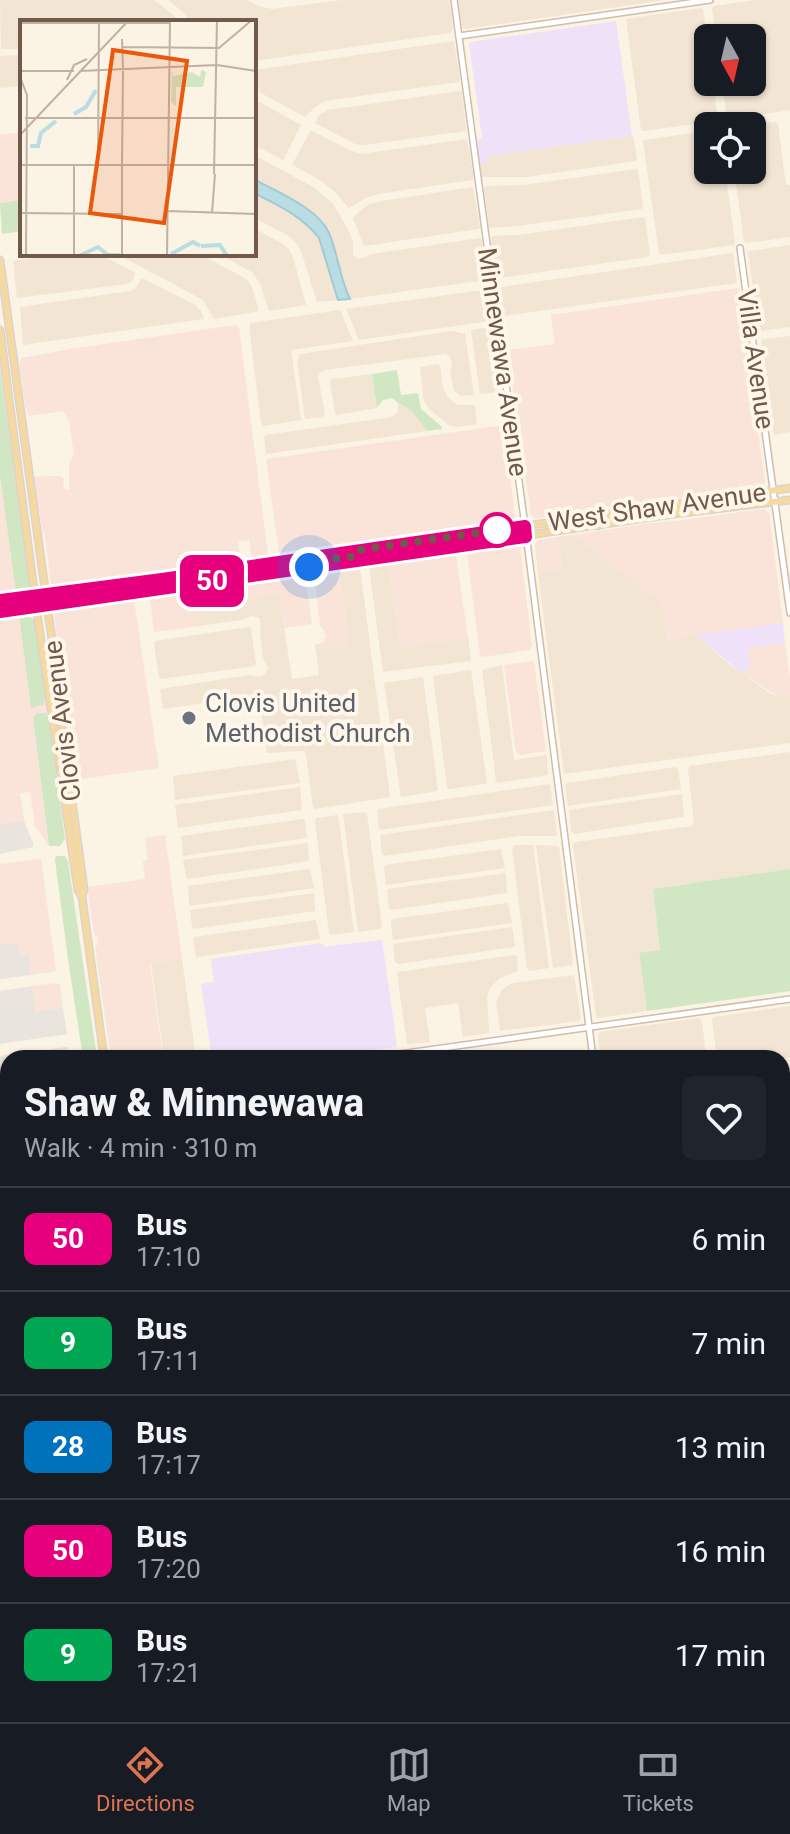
<!DOCTYPE html>
<meta charset="utf-8">
<style>
:root{--surface:#171b24;--page:#20242c;--text:#f1f3f6;--muted:#9ea1a6;--line:#363941;--accent:#de7450}
body{margin:0;font-family:Roboto,sans-serif;background:var(--page);color:var(--text);height:100vh;display:flex;flex-direction:column;font-size:30px;white-space:nowrap}
*{box-sizing:border-box;margin:0}
p{font-size:26px;color:var(--muted)}
.icon{flex:none;width:44px;height:44px;fill:none;stroke:currentColor;stroke-width:2;stroke-linecap:round;stroke-linejoin:round}
.map{position:relative;flex:1;overflow:hidden}
.sheet{position:absolute;left:0px;top:1050px;width:790px;height:672px;display:flex;flex-direction:column;background:var(--surface);border-radius:24px 24px 0 0;box-shadow:0 2px 6px #0004}
.sheet>*{flex:none}
.badge{padding:0 16px;border-radius:12px;font-size:28px;line-height:52px}
.needle{width:52px;rotate:172deg}
.controls{position:absolute;left:694px;top:24px;display:grid;gap:16px}
.controls a{display:grid;place-items:center;width:72px;height:72px;border-radius:12px;background:var(--surface);box-shadow:0 2px 6px #0004;font-size:40px}
.you{position:absolute;width:40px;height:40px;margin:-20px;border:6px solid #fff;border-radius:50%;background:#1a73e8;box-shadow:0 0 0 12px #1a73e833}
.map>.badge{position:absolute;translate:-50% -50%;box-shadow:0 0 0 4px #fff}
.round{display:grid;place-items:center;flex:none;width:84px;height:84px;border-radius:12px;background:var(--page)}
.headline{display:flex;align-items:center;justify-content:space-between;height:136px;padding:0 24px}
h1{font-size:38px;font-weight:800;line-height:60px}
ul{padding:0;list-style:none}
li{display:flex;align-items:center;gap:24px;height:104px;padding:0 24px;border-top:2px solid var(--line)}
li div{flex:1}
li b{display:block;font-size:30px}
li em{font-style:normal}
li .badge{min-width:88px;font-weight:700;text-align:center}
.dock{display:flex;justify-content:space-around;align-items:center;height:112px;border-top:2px solid var(--line);background:var(--surface);font-size:22px;color:var(--muted)}
.dock a{display:grid;justify-items:center;gap:4px}
.dock .current{color:var(--accent)}
.map>svg:first-child{display:block}
.residential{fill:#f2e5d3}
.commercial{fill:#fae3d8}
.industrial{fill:#eae4de}
.education{fill:#efe1f7}
.green{fill:#d1e7c3}
.water{fill:#badce3;stroke:#a0cad4;stroke-width:2}
.lines{fill:none;stroke-linecap:round;stroke-linejoin:round}
.stream{stroke:#a0cad4;stroke-width:2}
.secondary-casing{stroke:#d0bdab;stroke-width:8}
.primary-casing{stroke:#dad4d0;stroke-width:9}
.secondary{stroke:#fff;stroke-width:5}
.primary{stroke:#f6d9a0;stroke-width:6}
.line-casing{stroke:#fff;stroke-width:18}
.line{stroke:#e6007e;stroke-width:12}
.walk{stroke:#715a4b;stroke-width:8;stroke-dasharray:0 14.4}
.stop-dot{fill:#fff;stroke:#e6007e;stroke-width:4}
.worship-dot{fill:#6b7280;stroke:#fef7ea;stroke-width:3}
.labels{text-anchor:middle;stroke-width:8;stroke-linejoin:round;paint-order:stroke}
.street-label{font-size:26px;fill:#715a4b;stroke:#fef7ea}
.worship-label{font-size:26px;fill:#5b616d;stroke:#fef7ea;text-anchor:start}
.inset-river{fill:none;stroke:#badce3;stroke-width:4}
.inset-road{fill:none;stroke:#c0b1a2;stroke-width:2}
.view{fill:#e8590c;fill-opacity:0.15;stroke:#e8590c;stroke-width:4}
.inset-edge{fill:none;stroke:#715a4b;stroke-width:4}
</style>
<div class="map">
<svg width="790" height="1722" viewBox="0 0 790 1722">
<rect width="100%" height="100%" fill="#fbf3e4"/>
<g class="residential">
<polygon points="0,0 154,0 182,22 22,22 22,49 1,49"/>
<polygon points="168,0 247,0 259,6 272,9 342,0 449,0 453,29 450,33 254,61 254,22 191,22 183,12"/>
<polygon points="458,0 666,0 465,29 462,27"/>
<polygon points="756,0 790,0 790,110 730,119 727,117 722,82 752,82 752,38 716,38 712,8 714,6"/>
<polygon points="701,8 703,9 708,44 708,82 713,82 718,118 716,121 643,131 641,130 626,19"/>
<polygon points="454,41 460,80 459,82 325,101 315,107 305,117 261,93 254,86 254,70"/>
<polygon points="22,55 22,86 0,88 0,56"/>
<polygon points="460,91 462,92 466,131 364,145 355,144 315,123 319,115 328,110"/>
<polygon points="254,99 301,125 284,159 283,160 254,145"/>
<polygon points="775,122 778,124 786,185 790,185 790,237 747,243 744,241 734,170 752,170 752,126 742,126"/>
<polygon points="311,130 349,150 361,154 467,139 474,178 472,180 378,194 366,198 349,208 336,193 320,180 292,165"/>
<polygon points="708,131 708,170 725,170 735,242 734,245 661,255 659,253 643,142 644,140"/>
<polygon points="633,136 637,159 635,161 527,177 482,177 480,163 489,162 489,156"/>
<polygon points="254,155 315,188 333,204 349,231 353,243 353,255 358,259 364,258 372,254 480,238 482,240 487,277 485,280 350,299 328,231 301,206 254,179"/>
<polygon points="636,169 638,170 643,206 642,209 517,226 492,228 489,226 484,189 486,186 524,185"/>
<polygon points="473,187 480,228 478,229 365,246 363,244 353,218 360,211 370,204 382,201"/>
<polygon points="254,193 290,212 313,230 319,238 338,300 317,302 301,251 296,243 289,236 254,218"/>
<polygon points="643,217 645,218 650,255 648,257 499,278 496,276 491,238 492,236 518,235"/>
<polygon points="254,228 283,244 289,249 293,257 306,305 269,311 260,284 253,273 219,254 254,254"/>
<polygon points="790,245 790,327 761,331 759,329 748,253 750,251"/>
<polygon points="733,253 737,283 504,316 500,289 502,287"/>
<polygon points="59,254 99,254 135,273 135,275 132,281 127,284 17,298 13,261"/>
<polygon points="117,254 200,254 248,280 252,287 259,311 214,319 203,300"/>
<polygon points="142,278 195,305 201,311 204,319 23,345 20,307 130,291 136,288"/>
<polygon points="483,290 486,291 490,321 359,340 346,309"/>
<polygon points="340,310 353,341 291,350 301,420 264,426 261,423 249,326 251,323"/>
<polygon points="491,327 499,389 498,392 480,394 471,330"/>
<polygon points="452,331 465,334 474,395 461,396 454,391 450,372 452,362 449,356 445,354 326,370 320,373 318,377 325,414 322,417 305,419 297,361 300,354"/>
<polygon points="790,336 790,432 774,435 761,342 763,339"/>
<polygon points="437,364 440,366 443,388 448,398 458,405 475,405 477,424 459,427 450,426 429,409 424,401 420,367"/>
<polygon points="372,374 377,408 337,415 335,413 330,382 332,379"/>
<polygon points="398,403 411,410 427,431 266,454 264,437 266,435 392,417 398,412"/>
<polygon points="573,535 662,603 667,640 695,635 729,664 771,694 777,696 790,695 790,743 564,774 538,573 562,569 558,537"/>
<polygon points="388,561 400,648 468,638 471,659 470,661 383,672 369,567 373,563"/>
<polygon points="357,565 360,568 390,797 315,809 313,807 306,754 304,751 267,753 259,695 163,709 160,689 249,675 259,677 265,674 268,668 263,658 260,632 261,625 259,618 251,616 242,620 199,626 196,606 279,595 292,679 319,675 315,645 323,643 324,649 349,646 339,567"/>
<polygon points="249,627 251,628 256,664 255,666 161,679 159,678 154,644 155,641"/>
<polygon points="502,665 514,760 547,755 548,775 498,783 496,781 482,670"/>
<polygon points="471,670 487,783 485,784 449,789 447,788 433,676"/>
<polygon points="423,677 438,790 437,791 401,797 384,683"/>
<polygon points="790,752 790,869 653,889 660,950 639,954 647,1011 598,1018 596,1016 573,845 576,842 692,826 694,821 688,769 690,766"/>
<polygon points="295,759 300,783 175,800 173,776"/>
<polygon points="676,767 678,769 681,789 568,806 565,785 567,783"/>
<polygon points="550,784 553,805 379,830 377,811 378,809"/>
<polygon points="300,787 302,810 178,828 175,805"/>
<polygon points="682,794 684,816 682,817 574,834 571,831 569,810"/>
<polygon points="554,810 557,834 556,836 518,836 385,856 382,854 380,835"/>
<polygon points="365,812 367,814 382,926 380,929 358,932 343,814"/>
<polygon points="338,815 354,932 332,935 329,933 315,822 316,818"/>
<polygon points="303,819 305,820 307,838 183,856 181,836"/>
<polygon points="308,843 309,861 188,879 186,877 183,860"/>
<polygon points="514,845 533,845 549,968 530,971 527,969 512,849"/>
<polygon points="536,845 559,846 573,965 553,968"/>
<polygon points="501,849 505,868 386,885 384,867 385,865"/>
<polygon points="310,869 314,888 189,906 188,886"/>
<polygon points="506,873 507,893 391,910 389,908 387,889"/>
<polygon points="314,893 315,911 194,929 192,927 190,910"/>
<polygon points="508,903 512,923 393,940 391,922 392,919"/>
<polygon points="316,920 320,939 196,957 193,939 194,937"/>
<polygon points="512,927 515,945 514,947 398,964 395,962 393,944"/>
<polygon points="514,955 517,956 518,971 500,978 490,988 487,996 489,1033 463,1037 458,1003 425,1008 430,1042 407,1044 397,974 398,972"/>
<polygon points="182,959 196,1058 164,1058 151,963"/>
<polygon points="574,975 581,1019 579,1021 500,1031 496,1002 502,990 507,986 513,983"/>
<polygon points="790,1006 790,1058 717,1058 712,1019 714,1017"/>
<polygon points="699,1018 702,1021 706,1058 600,1058 598,1035 600,1032"/>
<polygon points="790,1067 790,1198 782,1199 782,1068"/>
<polygon points="790,1207 790,1350 782,1352 782,1209"/>
<polygon points="790,1365 790,1495 787,1496 782,1478 782,1367"/>
<polygon points="782,1570 790,1622 790,1722 688,1722 687,1714 782,1714"/>
</g>
<g class="commercial">
<polygon points="22,132 22,200 0,203 0,135"/>
<polygon points="738,288 765,483 763,486 675,499 674,497 654,500 651,498 651,502 609,506 536,519 531,515 508,350 555,344 551,315"/>
<polygon points="235,325 239,328 268,555 267,557 252,559 249,540 238,541 240,560 156,573 54,586 51,584 45,535 43,533 33,479 34,477 46,476 61,476 64,479 63,488 69,490 69,464 74,454 69,421 63,411 29,416 25,407 19,362 22,358 70,349"/>
<polygon points="504,425 515,517 512,521 284,555 279,553 266,459"/>
<polygon points="0,476 16,593 0,592"/>
<polygon points="764,509 769,513 783,623 666,640 662,603 573,535 651,523 684,520"/>
<polygon points="558,537 562,569 538,573 535,544 539,540"/>
<polygon points="516,543 520,547 532,647 529,650 483,657 480,655 467,553 469,550"/>
<polygon points="452,552 456,555 468,638 400,648 388,561"/>
<polygon points="339,567 349,646 324,650 323,643 326,635 320,625 314,574 316,571"/>
<polygon points="301,573 305,576 312,624 284,628 279,595 197,606 199,626 154,632 150,598 152,596 194,587"/>
<polygon points="131,598 134,600 159,768 74,780 54,613 57,610 68,607"/>
<polygon points="19,616 31,707 41,706 46,699 49,718 45,713 37,713 33,719 49,846 35,826 30,792 20,793 24,821 0,824 0,619"/>
<polygon points="785,643 790,677 790,695 777,696 743,674 747,668 748,648"/>
<polygon points="532,661 534,663 546,751 520,755 516,752 504,665"/>
<polygon points="165,835 182,959 150,964 163,1058 111,1058 95,947 98,944 97,936 94,934 87,887 145,879 143,861 148,860 145,838"/>
<polygon points="41,859 56,971 31,975 29,954 19,955 17,942 0,945 0,864"/>
<polygon points="57,983 60,985 63,1008 35,1012 32,986"/>
</g>
<g class="industrial">
<polygon points="24,821 33,843 33,847 0,854 0,824"/>
<polygon points="17,942 19,955 29,954 31,975 0,979 0,945"/>
<polygon points="32,986 35,1012 63,1008 67,1034 0,1044 0,991"/>
<polygon points="66,1047 68,1048 70,1058 8,1058 8,1081 2,1082 6,1105 0,1106 0,1056"/>
</g>
<g class="education">
<polygon points="616,21 632,136 489,156 489,162 480,163 476,142 482,137 469,44 471,42"/>
<polygon points="783,623 785,643 748,648 751,667 747,668 743,674 695,635"/>
<polygon points="382,940 397,1045 395,1047 316,1058 212,1058 201,984 214,982 211,959 321,943 326,947 330,946"/>
<polygon points="8,1562 8,1670 0,1671 0,1563"/>
</g>
<g class="green">
<polygon points="22,200 22,231 2,234 0,203"/>
<polygon points="0,367 30,588 26,591 16,593 0,476"/>
<polygon points="397,370 401,395 418,393 421,409 442,427 442,429 427,431 411,410 398,403 392,398 383,400 377,408 372,374"/>
<polygon points="27,615 34,620 46,699 43,705 31,708 19,616"/>
<polygon points="37,713 45,713 49,718 65,839 60,846 49,846 33,718"/>
<polygon points="56,856 65,856 68,861 97,1058 83,1058 68,959 55,860"/>
<polygon points="790,869 790,991 647,1011 639,953 660,950 653,889"/>
<polygon points="8,1441 8,1562 0,1563 0,1442"/>
</g>
<path class="water" d="M254,179C277,192 318,208 329,233C338,254 340,279 350,299L338,300L319,238C302,216 278,205 254,193Z"/>
<g class="lines">
<g class="stream">
<polyline points="782,1358 790,1356"/>
<polyline points="784,1515 790,1560"/>
</g>
<defs>
<g id="secondary">
<polyline points="454,0 525,526 593,1058"/>
<polyline points="459,36 710,0"/>
<polyline points="740,248 790,613"/>
<polyline points="371,1058 790,999"/>
<polyline points="0,1111 8,1110"/>
<polyline points="0,1680 8,1678"/>
<polyline points="682,1714 683,1722"/>
</g>
<g id="primary">
<polyline points="0,260 55,662 63,735 84,889 82,897"/>
<polyline points="0,330 37,614 78,890 82,897 104,1058"/>
<polyline points="654,517 657,512 692,507 697,502"/>
<polyline points="598,526 604,521 645,514 650,509"/>
<polyline points="364,559 365,555 380,552 383,547"/>
<polyline points="324,562 356,556 359,550"/>
<polyline points="141,591 142,586 182,580 185,575"/>
<polyline points="102,596 112,591 136,587 139,583"/>
<polyline points="0,600 185,575 790,488"/>
<polyline points="0,612 673,514 790,500"/>
<polyline points="782,1504 790,1502"/>
<polyline points="782,1509 790,1508"/>
<polyline points="218,1714 219,1722"/>
</g>
</defs>
<use href="#secondary" class="secondary-casing"/>
<use href="#primary" class="primary-casing"/>
<use href="#secondary" class="secondary"/>
<use href="#primary" class="primary"/>
</g>
<g class="lines">
<defs>
<polyline id="line" points="0,600 162,579 525,526 526,537 518,538 0,612"/>
</defs>
<use href="#line" class="line-casing"/>
<use href="#line" class="line"/>
<polyline class="walk" points="309,567 331,559 356,556 359,550 497,530"/>
</g>
<circle class="stop-dot" cx="497" cy="530" r="16"/>
<circle class="worship-dot" cx="189" cy="718" r="8"/>
<g class="labels">
<g class="street-label">
<text transform="translate(756 359) rotate(82)" y="9">Villa Avenue</text>
<text transform="translate(503 362) rotate(82)" y="9">Minnewawa Avenue</text>
<text transform="translate(657 507) rotate(-8)" y="9">West Shaw Avenue</text>
<text transform="translate(62 721) rotate(-97)" y="9">Clovis Avenue</text>
</g>
<g class="worship-label">
<text x="205" y="712">Clovis United<tspan x="205" dy="30">Methodist Church</tspan></text>
</g>
</g>
<g transform="translate(20 20)">
<rect width="236" height="236" fill="#fbf3e4"/>
<path d="M152,49L153,56L172,52L180,57L181,50L186,52L183,67H156V86L151,82Z" fill="#d1e7c3"/>
<path class="inset-river" d="M54,94L66,87L76,70M10,126H18L21,113L36,101M181,226L200,225L207,236M151,234L173,222L180,226M59,236L78,227L88,235H100"/>
<path class="inset-road" d="M0,3H149M102,19L103,48M103,27L199,28L232,0M0,51H54M60,51L197,45L236,51M0,57L7,75L6,236M47,60L54,45L67,39M5,98H236M0,115L109,0M0,145H236M54,146V236M102,146L103,51M78,147L79,0M194,154L197,0M148,191L236,194M0,193L101,194M192,193L195,154M102,236V146M147,236L150,0"/>
<path class="view" d="M93,30L167,41L144,203L70,193Z"/>
<rect width="236" height="236" class="inset-edge"/>
</g>
</svg>
<div class="controls">
<a><svg class="needle" viewBox="-14 -14 28 28"><path d="M0-13l5 13h-10z" fill="#e53935"/><path d="M0 13l5-13h-10z" fill="#9ea1a6"/></svg></a>
<a><svg class="icon" aria-label="locate" viewBox="0 0 24 24"><circle cx="12" cy="12" r="6"/><path d="M12 2v4M12 18v4M2 12h4M18 12h4"/></svg></a>
</div>
<div class="you" style="left:309px;top:567px"></div>
<b class="badge" style="left:212px;top:581px;background:#e6007e;color:#fff">50</b>
<section class="sheet">
<div class="headline"><div><h1>Shaw &amp; Minnewawa</h1><p>Walk · 4 min · 310 m</p></div><a class="round"><svg class="icon" aria-label="heart" viewBox="0 0 24 24"><path d="M12 20l-8-8c-3-5 5-10 8-4 3-6 11-1 8 4z"/></svg></a></div>
<ul>
<li><span class="badge" style="background:#e6007e;color:#fff">50</span><div><b>Bus</b><p>17:10</p></div><em>6 min</em></li>
<li><span class="badge" style="background:#00a651;color:#fff">9</span><div><b>Bus</b><p>17:11</p></div><em>7 min</em></li>
<li><span class="badge" style="background:#0072bc;color:#fff">28</span><div><b>Bus</b><p>17:17</p></div><em>13 min</em></li>
<li><span class="badge" style="background:#e6007e;color:#fff">50</span><div><b>Bus</b><p>17:20</p></div><em>16 min</em></li>
<li><span class="badge" style="background:#00a651;color:#fff">9</span><div><b>Bus</b><p>17:21</p></div><em>17 min</em></li>
</ul>
</section>
</div>
<nav class="dock">
<a class="current"><svg class="icon" aria-label="directions" viewBox="0 0 24 24"><path d="M12 3l9 9-9 9-9-9zM9 14v-3h6M13 9l2 2-2 2"/></svg>Directions</a>
<a><svg class="icon" aria-label="map" viewBox="0 0 24 24"><path d="M3 6l6-2 6 2 6-2v14l-6 2-6-2-6 2zM9 4v14M15 6v14"/></svg>Map</a>
<a><svg class="icon" aria-label="tickets" viewBox="0 0 24 24"><path d="M3 7h18v10H3zM15 7v10"/></svg>Tickets</a>
</nav>
